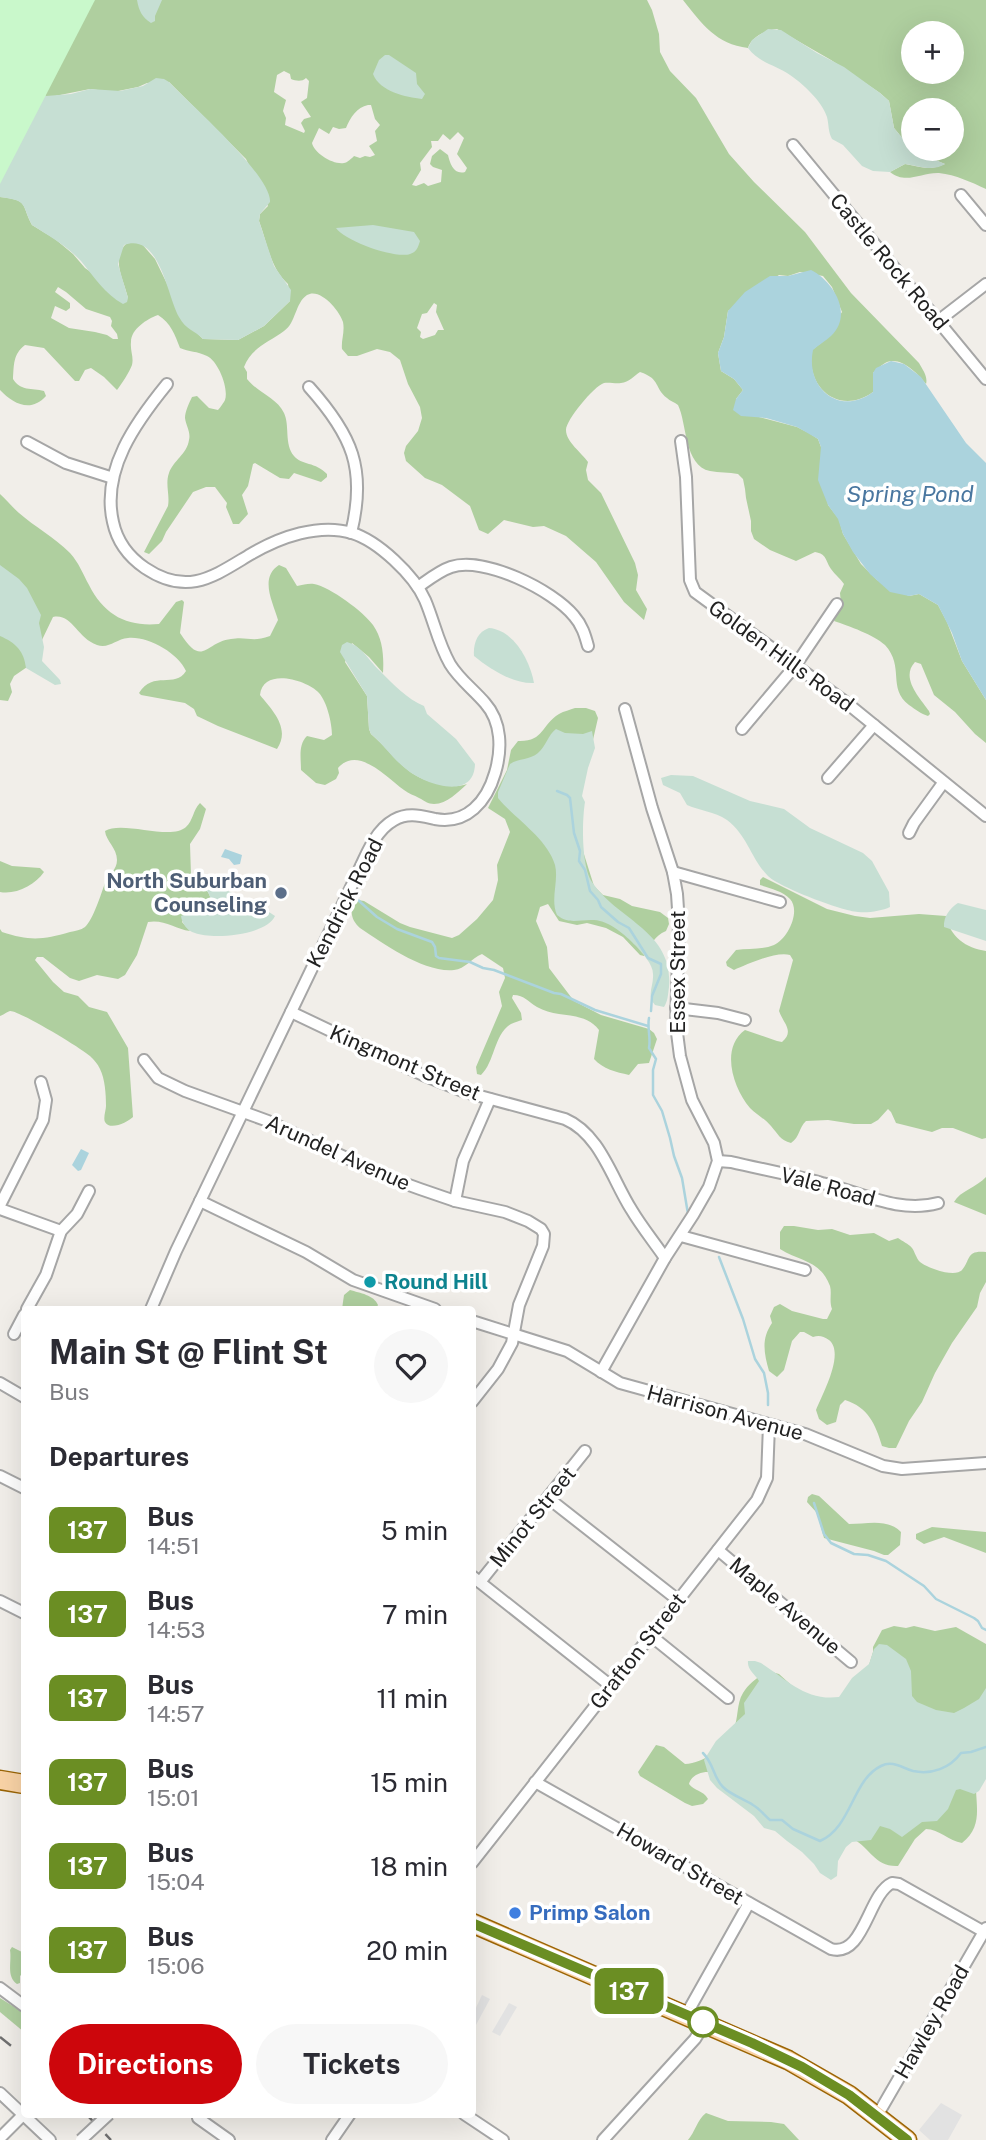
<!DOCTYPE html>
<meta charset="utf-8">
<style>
:root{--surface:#fff;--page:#f7f7f7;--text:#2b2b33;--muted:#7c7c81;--accent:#cd060c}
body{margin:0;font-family:"Public Sans",sans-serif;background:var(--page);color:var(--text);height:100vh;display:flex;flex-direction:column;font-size:26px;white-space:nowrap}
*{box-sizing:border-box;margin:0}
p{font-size:23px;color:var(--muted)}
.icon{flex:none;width:38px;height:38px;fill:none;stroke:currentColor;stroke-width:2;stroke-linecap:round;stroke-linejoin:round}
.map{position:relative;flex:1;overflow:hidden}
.panel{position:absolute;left:21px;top:1306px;width:455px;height:812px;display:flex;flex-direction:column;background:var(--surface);border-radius:7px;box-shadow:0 7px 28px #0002}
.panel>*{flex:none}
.badge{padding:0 14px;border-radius:10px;font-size:24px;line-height:46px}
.tools{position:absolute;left:901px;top:21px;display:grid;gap:14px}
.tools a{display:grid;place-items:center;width:63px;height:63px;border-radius:50%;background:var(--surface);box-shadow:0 7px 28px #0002;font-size:35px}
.map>.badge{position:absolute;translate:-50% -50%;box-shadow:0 0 0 4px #fff}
h2{padding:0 28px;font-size:26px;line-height:63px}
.round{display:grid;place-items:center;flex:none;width:74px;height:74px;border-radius:37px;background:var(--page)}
.summary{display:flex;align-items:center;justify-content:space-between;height:119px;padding:0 28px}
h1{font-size:33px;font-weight:700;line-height:52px}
.button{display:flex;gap:14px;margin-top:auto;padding:14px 28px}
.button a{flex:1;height:80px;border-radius:42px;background:var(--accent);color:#fff;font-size:28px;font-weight:700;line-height:80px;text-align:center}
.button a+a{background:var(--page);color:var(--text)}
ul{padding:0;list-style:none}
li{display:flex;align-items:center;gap:21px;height:84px;padding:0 28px}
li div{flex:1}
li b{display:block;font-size:26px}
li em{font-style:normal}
li .badge{min-width:77px;font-weight:700;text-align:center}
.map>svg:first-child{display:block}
.forest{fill:#afcf9f;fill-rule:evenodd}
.wetland{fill:#c6dfd3}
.park{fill:#c9f8cb}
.parking{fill:#e2e2e2}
.water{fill:#abd3dd}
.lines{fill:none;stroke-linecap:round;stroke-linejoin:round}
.stream{stroke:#abd3dd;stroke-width:2.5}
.street-casing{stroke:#a6a6a6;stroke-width:14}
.primary-casing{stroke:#9b6505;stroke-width:21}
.street{stroke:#fff;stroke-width:10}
.primary{stroke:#f9d3a6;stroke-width:18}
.rail{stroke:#707070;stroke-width:2.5;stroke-dasharray:14 14;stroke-linecap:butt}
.street-bridge-casing{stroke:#a6a6a6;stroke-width:14;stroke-linecap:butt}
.street-bridge{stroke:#fff;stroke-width:10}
.line-casing{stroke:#fff;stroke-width:16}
.line{stroke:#6b8e23;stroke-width:10}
.service-dot{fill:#5c6f8a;stroke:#fff;stroke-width:2.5}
.culture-dot{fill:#0f9aa8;stroke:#fff;stroke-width:2.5}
.shop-dot{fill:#3f7fe0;stroke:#fff;stroke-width:2.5}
.stop-dot{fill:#fff;stroke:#6b8e23;stroke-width:3.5}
.labels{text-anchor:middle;stroke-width:7;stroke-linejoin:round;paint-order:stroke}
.street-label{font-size:21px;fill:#222;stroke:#fff}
.service-label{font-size:21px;font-weight:bold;fill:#4e5e75;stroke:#fff;text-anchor:end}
.culture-label{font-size:21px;font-weight:bold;fill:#0d838f;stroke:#fff;text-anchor:start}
.shop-label{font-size:21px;font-weight:bold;fill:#366cbe;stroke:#fff;text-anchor:start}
.water-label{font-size:23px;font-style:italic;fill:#4a77a0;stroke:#fff}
</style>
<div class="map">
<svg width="986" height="2140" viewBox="0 0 986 2140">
<rect width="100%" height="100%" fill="#f1eee9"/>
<g class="forest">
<path d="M0,0H647L652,10L659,34L660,52L670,71L696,98L729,154L754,182L805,232L851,293L919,363C923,370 928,377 926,384C918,374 902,357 887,362C882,364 877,370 873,373V392C840,416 805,388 812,350L821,343L842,312L832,287L823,276L800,272L788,276L779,275L728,311L724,337L718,353L721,371L734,379L743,390L736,399L755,416L797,427L809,433L818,439L821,447L828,505L839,519L843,534L861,564L877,580L909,596L919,594L938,605L947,622L962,661L986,700V743L975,734L955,712L934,695L921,664L915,662C900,678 920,698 929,711L930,714L928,716C921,714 915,709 909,705C887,688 905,667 885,645C874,635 849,626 834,621L841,604L840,593L844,584C840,578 835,575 831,569C825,560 827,554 815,552L796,561L770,550L754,539L751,531V521L746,498L745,489L743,479L738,474C729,472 719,473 710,471C684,466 687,423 678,405C674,402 670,401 667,398C654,388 661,379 640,372C634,376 629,382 621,383C616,384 609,382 604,383C594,386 566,420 566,430C566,442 582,453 588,462L586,470L588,480L601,493L635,563L638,575L636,590L647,609L644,620L624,602L596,562L566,536L544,526L533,527L504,520L488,534L479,530L470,506L442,485L425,478L406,461L404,453L406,446L418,431L422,418L420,407L408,384L400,360L390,352L377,349L357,356H348L342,349C341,340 345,332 343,322C340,311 320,287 307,295C295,303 296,323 284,331C269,342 251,348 244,367L247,372V379C257,392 277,398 284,413C290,426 284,444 294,456C301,465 316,462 327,474V477L321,482L294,473L289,479L280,478L255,463L253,464L248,486L242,495L248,514L239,524H233L226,507L227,503L215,487H206L193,492L166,532L162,541L149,554L144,552L168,506C170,495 165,484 169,473C173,461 187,454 189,440C191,432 186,426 185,418C185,412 189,403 192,397L197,396L209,408L218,410C220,408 224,402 225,400C229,388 218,361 207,356C197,351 189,352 180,348C175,335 171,323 158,315C147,319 131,329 131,342C130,351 134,357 132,365C130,371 121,385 117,390L104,377L91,368L85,370L79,381H75L44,348L25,345C13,354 14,365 13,379C20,391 32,388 44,391L46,396C31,413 13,404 0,390V197C29,200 21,204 32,225L55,239L73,254L85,268L128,298C124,280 110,258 127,243H141L155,259L170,290L197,333L203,339L238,340L264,326L290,301L288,284C270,268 267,242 259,221L260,214L268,206L246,159L169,82L147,83L138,87L113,92L90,89L55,96H46L31,88ZM284,71L290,74L291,79C296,81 302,82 306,78L309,81L307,98L301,102L311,117L304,119L301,123L305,131L304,133L285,125L286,118L283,111L286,100L274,92L277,75ZM368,105H371L375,119L380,125L375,131L377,141L369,146L375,155L370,157L365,156L360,158L354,156C352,158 347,163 344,163C333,165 314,153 312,143L319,128L329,134L333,127L339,129L346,128C350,118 357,107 368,105ZM458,132L464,138L457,154L467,168L465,172C454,175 450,164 448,155L440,149L432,156L430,164L433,167L442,170L441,182L428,186L424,183L416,186L412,185L421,170L420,163L432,147L431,141H438L443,134L450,140ZM58,287L66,292L86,309L110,317L112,321L111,326L117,334L118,339H113L107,335L95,332L69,328L51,318L55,306L66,311L70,308V303L55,292ZM434,303L437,305L436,312L444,330H438L435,335L423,339L420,337L421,332L417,328L422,314L427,313Z"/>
<path d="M683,0H986V189C971,182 956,175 939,173C922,172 906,185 890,172L905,164C920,167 930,171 945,164L918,153L908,145L894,128L889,101L880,93L831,60L777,29C766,30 751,37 748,48C716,44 702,24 683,0ZM914,33H952V72H914ZM914,110H952V149H914Z"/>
<path d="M0,494C7,500 12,507 19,513C35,527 54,537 70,553C79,563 83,574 89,585C104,615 127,627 159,624L176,602L182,600L184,602L180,633C203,669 205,642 231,639C248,636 251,643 270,636L278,620C273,602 259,578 279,565L286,568L297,586C303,585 309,583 314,584C330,587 364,612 373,625C383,639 384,657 383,673L369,657L352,643L345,662L367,696L369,729L371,734C399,758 404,778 444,785C453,786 458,787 467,784C458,792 447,804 434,804C428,804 425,801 419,798C414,795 409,794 404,790C387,778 358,745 338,768L339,773L336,779L325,785L316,783L301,770C301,758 298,745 307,736L324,740L332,735C332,723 327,702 319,693C307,680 263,667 260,695C272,710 291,728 277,749L218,726L197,716L194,709L185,703L141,695L139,693C153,670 175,689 186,671C178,653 148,636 128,638C116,639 109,649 97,645C77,638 72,613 53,617L30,665L14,676L10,684L12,692L8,701L0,700Z"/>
<path d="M575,708H586L595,711L598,718L578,805L582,848L594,886L603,895L620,899L632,906L660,912L668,918L669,924L666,931C654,936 651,945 644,956L640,955L623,937L606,928L587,923L577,925L559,921L548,904L540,907L536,921L547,947L549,968L574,1001L601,1015L649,1029L654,1033L657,1039L649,1063L638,1064L629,1075C616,1072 603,1069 594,1059L599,1030C584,1010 557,1019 537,1007C528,1002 525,995 513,995L512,998L521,1013L522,1020C519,1021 515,1022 511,1024C494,1034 495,1062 481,1075L477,1074L476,1067L502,1006L499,992L505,978L503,968L482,954C472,958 465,969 454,970C424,973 384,944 360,928C351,920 348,909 358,900L364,901L400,923L410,927L452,938L459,935L477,919L493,900L498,880L497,865L510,832L505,819L488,808L507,770L511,750L518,741C544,742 541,725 559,714C564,711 570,710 575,708Z"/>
<path d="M200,803L206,809L200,829L190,844L191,875L188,874L186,878L208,892L212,901L202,913L186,914L182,922L190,931C175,929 164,919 148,922L137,955L125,975L118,979L97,975L79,981L70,978L43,957H37L35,960L53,982L64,992L78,996L89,1007L107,1012L128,1048L133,1117C128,1122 110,1131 105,1122C103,1118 106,1110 106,1106C106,1094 105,1079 100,1069C98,1064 93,1059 90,1056C81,1048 18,1010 10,1011C9,1011 1,1016 0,1016V929L2,932C29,941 43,940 70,932C75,931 81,930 85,927C93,920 101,894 105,883C109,874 117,870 117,860C117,848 106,841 105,831C122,820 171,841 186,827C193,821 193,810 200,803Z"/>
<path d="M0,861L12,866L40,868L44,872C35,885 16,895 0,892Z"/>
<path d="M763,877L827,909L855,916L870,918L919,914L946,916C950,937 966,948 986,951V1138L982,1139L953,1128H942L932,1132L896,1123L891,1112L888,1109L878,1120L871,1124H854L828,1120L806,1121C799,1127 800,1137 791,1143C780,1140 778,1134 771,1126C765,1119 757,1115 750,1108C733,1088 720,1048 745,1030L777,1041L782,1042C795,1031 783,1023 779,1011L793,960L790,955C776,951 748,964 734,970L727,966L726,962L736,950C748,948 762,950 774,945C788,939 801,911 790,899C783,891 769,888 760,885V880Z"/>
<path d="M986,1177V1215L954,1202C960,1191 977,1187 986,1177Z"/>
<path d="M784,1226H794L818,1230L832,1229L850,1235L874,1233L889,1241L898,1238C903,1242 908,1243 912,1248C915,1252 916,1258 920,1262C927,1268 955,1278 962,1270C971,1259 966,1250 986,1252V1282L980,1293L977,1307L952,1343L935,1373L922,1402L909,1421L896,1448H889L882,1446C876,1425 868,1407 845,1400L840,1405L836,1422L827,1425L819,1419L816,1410C823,1393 845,1353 829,1340C823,1336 819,1335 813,1337L804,1332H800L792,1341L784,1370L777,1377L769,1371C764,1353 761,1339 772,1323L770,1316L774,1307L780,1304L792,1311L823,1319H827L832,1309C829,1301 832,1293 830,1286C820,1260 801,1262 780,1249V1232Z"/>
<path d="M350,1290C360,1293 374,1295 378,1305L376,1309H342L344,1295Z"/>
<path d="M812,1494L819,1496L849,1524C867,1524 887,1518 901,1532L900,1545L888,1555H884L874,1551L824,1538L817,1513L807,1502L808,1497Z"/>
<polygon points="932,1527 986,1532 986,1553 944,1537 924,1544 916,1539 916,1534"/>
<path d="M894,1626L906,1628L914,1626L935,1631L956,1627L986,1644V1775L976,1790C977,1811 981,1828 962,1843C949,1841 939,1829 926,1829L915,1839L898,1866C874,1867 871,1848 853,1839C805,1815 756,1794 708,1772C700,1772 691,1776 689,1784C694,1791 703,1790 708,1799L703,1804L692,1806L685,1803L640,1776L638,1772L656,1745L664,1747L685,1764C704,1763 725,1748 733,1730C739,1719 736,1704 743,1693C749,1683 758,1677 768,1671L779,1674L810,1702L830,1708L862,1688L873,1652V1647L882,1630Z"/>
<path d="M12,1947L24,1953V1972L20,1976V1983L17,1984C6,1976 12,1962 10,1950Z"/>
<polygon points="0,1998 24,2013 24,2032 0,2012"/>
<path d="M706,2113L728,2121L771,2122L784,2124L799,2140H688C695,2132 697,2120 706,2113Z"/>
</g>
<g class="wetland">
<path d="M137,0H162L155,16V21L151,23C142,17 139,11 137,0Z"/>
<path d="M768,29L781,30L817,53L844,67L880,93L889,101L894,128L908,145L918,153L945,164C931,172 920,166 905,164L890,172L873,171L862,166L843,145L832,139C828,132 829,125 827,117C822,101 803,84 790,75C776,65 759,63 748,48L752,40Z"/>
<path d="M0,52L31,88L46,96L71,94L90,89L120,91L143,86L156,78L164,79L169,82C190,104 272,176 270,202L260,214L259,221L274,266L291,290L290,301L264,326L238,340L203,339C194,330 186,330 179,317C167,296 160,232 124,245L118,264L128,298L127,302L123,304C105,294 94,277 81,261C67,246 49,236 32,225C21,204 29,201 0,197Z"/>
<path d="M385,55H389L416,73L417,84L425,94L422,99C406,97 380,92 373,74L379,60Z"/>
<path d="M373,225L414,232L420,241C418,247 417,252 410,254C395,259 345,241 336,228Z"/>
<path d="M0,565L19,579L27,588L41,615L39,623L44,647L42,661L60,680L61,684L55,685L26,668C24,651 16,643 0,636Z"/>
<path d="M489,628C514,630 530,661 534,683C513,684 490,669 474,656C473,644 477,632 489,628Z"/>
<path d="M347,642C362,646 369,661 380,671C393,684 407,699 424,706L427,714L456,739L475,764C474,802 424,784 406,769C393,759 384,745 371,734L369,729L367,696L340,652L342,645Z"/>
<path d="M556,729L565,733L583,734L592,731L595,748L588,768L582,796L585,802C582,820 581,866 592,882C617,920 674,931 669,987C668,994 668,1001 664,1007L655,1005C646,995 654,986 653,974C653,964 642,953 636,946C625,935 610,921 594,920C580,919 569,925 557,915C550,899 559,881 555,865C547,838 515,819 498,798V792L510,764C519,758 530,760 538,753C546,746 548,735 556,729Z"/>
<path d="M671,775L693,776L750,801L784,809L810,828L863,853L872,861L889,892L890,907C882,911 868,913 858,912C842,911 779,887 768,876C751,859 748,836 727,820C714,811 700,811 687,805L680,793L663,785L661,778Z"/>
<path d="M188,874L197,876L263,908L275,916C267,935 213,940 195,933C187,931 182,923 181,916L186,914L202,913L212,901L208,892L186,878V875Z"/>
<path d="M958,903L986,910V941L944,927C943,917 950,908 958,903Z"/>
<path d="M879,1644L887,1645L906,1659L911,1671L912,1696L917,1702L936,1710L954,1713L964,1708L979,1699L986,1688V1779L979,1791L974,1794L960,1789L956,1790L948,1809L937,1821L922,1822L902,1837L890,1829L880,1826L871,1840L852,1842L846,1847L838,1861L837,1876L831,1880L820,1873L814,1864L802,1852L787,1841L775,1831L764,1828L754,1816L717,1788L710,1780L704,1760L716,1741L745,1714L744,1703L759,1681C755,1674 747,1670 748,1661H755L761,1663C788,1680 805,1701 839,1697L852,1678L869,1664L874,1649Z"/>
</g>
<polygon class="park" points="0,0 95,0 0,184"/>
<g class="parking">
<polygon points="482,1995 490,1999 476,2025 473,2023 473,2014"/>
<polygon points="509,2003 517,2007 500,2036 492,2032"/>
<polygon points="941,2103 962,2115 948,2140 930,2140 919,2130"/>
</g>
<g class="water">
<path d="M811,270C833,281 854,314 831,336C826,341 818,345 813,350C805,388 840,417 873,392V373L876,368L891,361L904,364L921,377L966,443L986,463V700L962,661L952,633L938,605L919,594L909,596L890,592L870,574L853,552L843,534L838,519L828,505L818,480L821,447L818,439L797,427L766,418L741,416L733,410L736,399L743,390L734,379L721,371L718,353L724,337L728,311L745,292L770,276H788Z"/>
<polygon points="225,849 242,855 240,864 234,865 229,859 221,857"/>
<polygon points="81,1149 89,1153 81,1170 78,1171 72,1165"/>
</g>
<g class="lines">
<g class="stream">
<polyline points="557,791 567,795 570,798 574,833 580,851 579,861 585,870 590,891 598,900 601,907 618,922 629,928 648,958 661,964 661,974 652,996 651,1011"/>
<polyline points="358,900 377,917 397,929 432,942 435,947 436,956 439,958 470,962 483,968 494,970 554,993 561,994 595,1010 648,1026"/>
<path d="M649,1018C647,1028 651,1038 649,1048L656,1059L653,1070V1095L662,1111L670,1138L674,1156L682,1178L688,1214"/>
<polyline points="719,1257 743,1319 755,1359 764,1373 768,1393 768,1405"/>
<polyline points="814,1503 824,1534 831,1543 854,1554 868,1555 886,1561 924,1586 936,1599 974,1618 978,1621 982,1628 986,1630"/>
<path d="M703,1753C714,1764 713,1777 723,1787C731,1795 744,1799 753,1805C760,1809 764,1815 770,1820H782L793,1829L820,1841C852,1827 852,1780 881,1766C893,1760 902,1768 913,1771C932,1775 950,1768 961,1753L971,1752L986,1747"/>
</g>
<defs>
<g id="street">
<polyline points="793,145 986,379"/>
<polyline points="961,195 986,225"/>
<polyline points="938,321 986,284"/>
<path d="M309,387C352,435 367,469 351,533"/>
<polyline points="681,441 686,477 690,580 695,592 848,704 986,816"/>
<polyline points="27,442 66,463 113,478"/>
<path d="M418,587C428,580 439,571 451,567C484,556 553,590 574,616C582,625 585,635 588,646"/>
<polyline points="742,729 795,666 837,604"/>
<polyline points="828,778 874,725"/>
<polyline points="909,833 914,823 943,783"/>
<polyline points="673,872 780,902"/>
<polyline points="676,1008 718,1013 745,1020"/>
<path d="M291,1012L423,1075L465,1092L565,1119C600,1134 612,1179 631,1209C641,1226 654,1242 665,1258"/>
<polyline points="144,1060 158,1078 185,1091 268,1121 387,1177 420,1189 455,1201 505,1212 528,1221 541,1229 544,1234 543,1246 519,1305 512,1343 498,1369 472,1402"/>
<path d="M718,1161L731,1162C761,1169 792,1175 822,1183C861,1192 898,1214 938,1203"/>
<polyline points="200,1201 306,1252 353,1280 435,1309"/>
<polyline points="455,1201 463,1161 490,1099"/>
<polyline points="0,1205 43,1120 46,1100 41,1082"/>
<polyline points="0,1209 61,1231"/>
<polyline points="681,1236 805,1270"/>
<polyline points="27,1309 46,1275 61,1231 77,1214 89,1191"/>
<path d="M151,1309L176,1251L352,885C363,864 372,832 394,820C408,812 421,816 435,819C467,825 487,801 495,773C502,750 502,722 485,703C473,689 459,679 450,664C438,643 434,621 425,600C414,575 378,541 352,533C319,523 280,537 251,554C214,576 188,597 145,568C129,557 117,541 113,522C101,470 136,422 167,384"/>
<polyline points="472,1321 567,1351 620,1383 805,1434 883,1466 902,1469 986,1463"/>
<polyline points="14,1334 24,1315"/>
<polyline points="601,1372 665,1258 693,1215 709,1187 718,1161 714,1143 692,1100 680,1056 676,1025 679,924 677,894 673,872 652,808 625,709"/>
<polyline points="0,1383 24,1397"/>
<polyline points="0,1476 24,1488"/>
<polyline points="548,1498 678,1600"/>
<polyline points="718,1550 851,1662"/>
<polyline points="472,1576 611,1686"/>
<polyline points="480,1582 585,1451"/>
<polyline points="0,1601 24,1613"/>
<polyline points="650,1635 728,1698"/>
<path d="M535,1782L831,1949C864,1958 868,1894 892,1883L899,1884L986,1933"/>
<polyline points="472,1863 757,1500 767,1478 769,1425"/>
<polyline points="0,1988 24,2006"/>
<polyline points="686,2015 749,1903"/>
<polyline points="0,2093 50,2140"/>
<polyline points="464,2114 503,2140"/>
<polyline points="877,2116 986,1928"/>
<polyline points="198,2118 229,2140"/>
<polyline points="0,2138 24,2114"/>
<polyline points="332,2140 350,2114"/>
<polyline points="603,2140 695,2039 705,2023"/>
</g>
<g id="primary">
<polyline points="0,1780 24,1784"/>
<polyline points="472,1923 788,2060 849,2095 907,2140"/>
</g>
</defs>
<use href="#street" class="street-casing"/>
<use href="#primary" class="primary-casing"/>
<use href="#street" class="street"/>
<use href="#primary" class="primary"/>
<g class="rail">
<polyline points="0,2037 24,2056"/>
<polyline points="86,2114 111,2140"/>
</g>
<defs>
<polyline id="street-bridge" points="81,2140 109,2114"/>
</defs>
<use href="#street-bridge" class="street-bridge-casing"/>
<use href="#street-bridge" class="street-bridge"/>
</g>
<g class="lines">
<defs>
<polyline id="line" points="472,1923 752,2043 802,2067 849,2095 907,2140"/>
</defs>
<use href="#line" class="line-casing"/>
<use href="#line" class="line"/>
</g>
<circle class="service-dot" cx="281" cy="893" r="7"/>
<circle class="culture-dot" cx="370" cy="1282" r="7"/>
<circle class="shop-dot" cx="515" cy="1913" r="7"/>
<circle class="stop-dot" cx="703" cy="2022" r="14"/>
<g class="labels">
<g class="street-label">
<text transform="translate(889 262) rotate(50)" y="7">Castle Rock Road</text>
<text transform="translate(781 656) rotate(36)" y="7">Golden Hills Road</text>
<text transform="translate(345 903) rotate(-63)" y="7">Kendrick Road</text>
<text transform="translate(678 972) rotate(-90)" y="7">Essex Street</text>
<text transform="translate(405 1063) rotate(23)" y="7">Kingmont Street</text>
<text transform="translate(338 1153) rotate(24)" y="7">Arundel Avenue</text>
<text transform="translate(828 1187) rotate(15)" y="7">Vale Road</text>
<text transform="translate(725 1413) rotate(15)" y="7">Harrison Avenue</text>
<text transform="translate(533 1517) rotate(-51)" y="7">Minot Street</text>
<text transform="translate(785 1606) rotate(40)" y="7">Maple Avenue</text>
<text transform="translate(638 1651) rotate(-52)" y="7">Grafton Street</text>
<text transform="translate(680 1864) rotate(30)" y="7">Howard Street</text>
<text transform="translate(932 2022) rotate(-60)" y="7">Hawley Road</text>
</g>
<g class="service-label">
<text x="267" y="888">North Suburban<tspan x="267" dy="24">Counseling</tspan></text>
</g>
<g class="culture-label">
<text x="384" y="1289">Round Hill</text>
</g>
<g class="shop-label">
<text x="529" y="1920">Primp Salon</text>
</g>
<g class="water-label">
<text x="910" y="502">Spring Pond</text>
</g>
</g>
</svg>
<div class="tools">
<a>+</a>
<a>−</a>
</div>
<b class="badge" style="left:629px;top:1991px;background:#6b8e23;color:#fff">137</b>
<section class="panel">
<div class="summary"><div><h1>Main St @ Flint St</h1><p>Bus</p></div><a class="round"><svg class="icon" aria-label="heart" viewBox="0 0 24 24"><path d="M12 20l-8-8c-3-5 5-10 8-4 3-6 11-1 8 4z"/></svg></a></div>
<h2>Departures</h2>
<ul>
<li><span class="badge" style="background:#6b8e23;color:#fff">137</span><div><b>Bus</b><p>14:51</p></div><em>5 min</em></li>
<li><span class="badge" style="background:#6b8e23;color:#fff">137</span><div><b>Bus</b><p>14:53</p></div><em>7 min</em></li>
<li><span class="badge" style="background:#6b8e23;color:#fff">137</span><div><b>Bus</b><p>14:57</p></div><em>11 min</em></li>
<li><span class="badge" style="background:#6b8e23;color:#fff">137</span><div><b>Bus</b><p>15:01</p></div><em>15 min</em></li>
<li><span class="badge" style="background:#6b8e23;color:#fff">137</span><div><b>Bus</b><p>15:04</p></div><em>18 min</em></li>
<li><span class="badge" style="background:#6b8e23;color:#fff">137</span><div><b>Bus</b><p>15:06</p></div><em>20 min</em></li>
</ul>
<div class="button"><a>Directions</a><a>Tickets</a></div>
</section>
</div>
